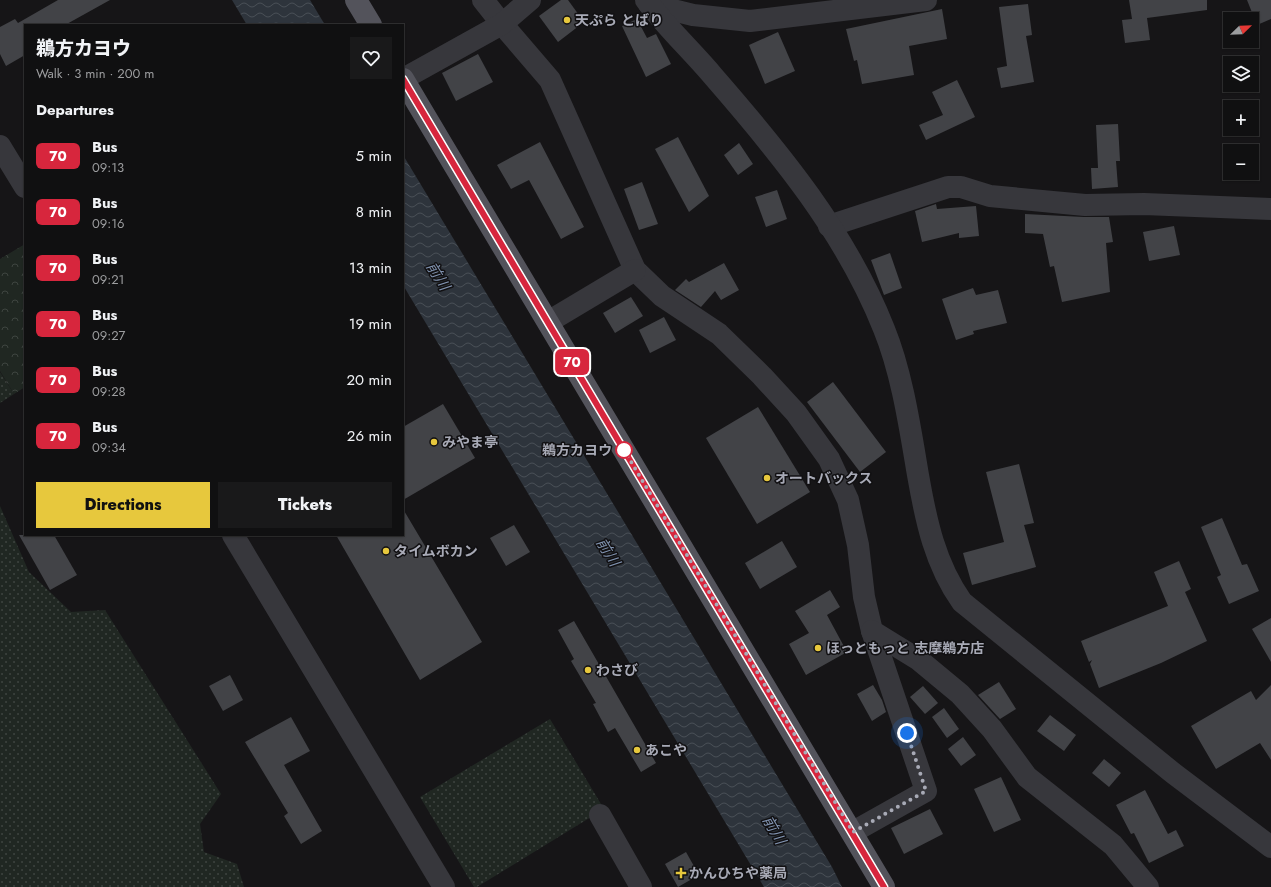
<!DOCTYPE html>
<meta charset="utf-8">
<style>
:root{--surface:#101011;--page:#19191a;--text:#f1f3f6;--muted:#9c9d9f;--line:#303031;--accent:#e7c83d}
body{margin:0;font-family:Jost,"Noto Sans JP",sans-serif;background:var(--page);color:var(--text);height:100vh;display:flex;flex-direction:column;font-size:15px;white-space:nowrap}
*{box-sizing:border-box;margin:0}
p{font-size:13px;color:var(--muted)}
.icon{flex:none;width:22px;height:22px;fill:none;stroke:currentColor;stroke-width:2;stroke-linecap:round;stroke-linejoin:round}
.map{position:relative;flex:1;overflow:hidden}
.drawer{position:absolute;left:24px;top:24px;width:380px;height:512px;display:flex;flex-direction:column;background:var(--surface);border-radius:0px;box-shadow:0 1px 3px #0004,0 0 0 1px var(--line)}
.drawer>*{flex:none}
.badge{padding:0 8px;border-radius:6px;font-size:14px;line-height:26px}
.needle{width:26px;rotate:67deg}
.tools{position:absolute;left:1223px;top:12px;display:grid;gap:8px}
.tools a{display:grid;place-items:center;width:36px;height:36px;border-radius:0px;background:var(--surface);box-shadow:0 1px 3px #0004,0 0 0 1px var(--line);font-size:20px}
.you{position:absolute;width:20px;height:20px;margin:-10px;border:3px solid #fff;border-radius:50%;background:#1a73e8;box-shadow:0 0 0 6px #1a73e833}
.map>.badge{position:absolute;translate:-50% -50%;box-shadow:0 0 0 2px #fff}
h2{padding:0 12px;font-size:15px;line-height:36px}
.round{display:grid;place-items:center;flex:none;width:42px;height:42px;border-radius:0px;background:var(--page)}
.headline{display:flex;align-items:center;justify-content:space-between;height:68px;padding:0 12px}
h1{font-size:19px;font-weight:800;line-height:30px}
.primary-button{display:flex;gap:8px;margin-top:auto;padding:8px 12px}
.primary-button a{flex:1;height:46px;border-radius:0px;background:var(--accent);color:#111;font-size:16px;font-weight:800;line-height:46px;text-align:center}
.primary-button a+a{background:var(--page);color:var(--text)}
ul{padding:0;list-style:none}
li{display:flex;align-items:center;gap:12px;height:56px;padding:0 12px}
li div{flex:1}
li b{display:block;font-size:15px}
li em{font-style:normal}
li .badge{min-width:44px;font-weight:700;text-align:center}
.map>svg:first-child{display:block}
.grass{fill:url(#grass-dots)}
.park{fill:url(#park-crowns)}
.water{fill:url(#water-waves)}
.building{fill:#424347}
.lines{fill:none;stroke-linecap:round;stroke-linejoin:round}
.minor{stroke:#37373c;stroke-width:22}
.tertiary{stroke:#37373c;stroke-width:22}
.primary{stroke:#53535b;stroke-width:22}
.line-casing{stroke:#fff;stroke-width:9}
.line{stroke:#d7263d;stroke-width:6}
.walk{stroke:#a8aab6;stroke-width:4;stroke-dasharray:0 7.2}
.poi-dot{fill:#e7c83d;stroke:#111012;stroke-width:1.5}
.stop-dot{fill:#fff;stroke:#d7263d;stroke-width:2}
.labels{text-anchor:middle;stroke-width:3;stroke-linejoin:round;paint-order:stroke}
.poi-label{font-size:14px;font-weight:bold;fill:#a8aab6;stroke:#111012;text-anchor:start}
.stop-label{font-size:14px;font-weight:bold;fill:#a8aab6;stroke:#111012;text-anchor:end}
.water-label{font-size:15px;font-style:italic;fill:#8193b0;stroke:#111012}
</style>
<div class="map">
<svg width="1271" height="887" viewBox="0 0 1271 887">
<defs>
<pattern id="grass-dots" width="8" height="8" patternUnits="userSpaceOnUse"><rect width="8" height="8" fill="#202722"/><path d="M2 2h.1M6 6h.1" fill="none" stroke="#3e4440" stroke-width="1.8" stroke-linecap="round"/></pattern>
<pattern id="park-crowns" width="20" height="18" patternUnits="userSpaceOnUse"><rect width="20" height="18" fill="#202722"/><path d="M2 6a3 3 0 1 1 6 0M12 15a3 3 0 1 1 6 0" fill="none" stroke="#3e4440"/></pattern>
<pattern id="water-waves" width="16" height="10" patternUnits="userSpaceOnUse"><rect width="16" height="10" fill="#2e343c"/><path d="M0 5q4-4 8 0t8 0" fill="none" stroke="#494f56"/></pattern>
</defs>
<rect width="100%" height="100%" fill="#161517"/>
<g class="grass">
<polygon points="0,372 14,394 0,403"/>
<polygon points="0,506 29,572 71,612 105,610 221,794 200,824 204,852 237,864 244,887 0,887"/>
<polygon points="550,719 604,809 477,887 474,887 420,797"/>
</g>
<polygon class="park" points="25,244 25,387 14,394 0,371 0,259"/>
<g class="water">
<polygon points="232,0 310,0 325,25 247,25"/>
<polygon points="403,155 832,867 842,887 764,887 403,285"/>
</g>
<g class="building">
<polygon points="58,0 110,0 65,25 25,25 25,55 6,66 0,54 0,27 15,19 18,23"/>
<polygon points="561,0 568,0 584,22 558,42 539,16"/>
<polygon points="1129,0 1207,0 1207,10 1147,18 1150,40 1125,43 1122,20 1132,19"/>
<polygon points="1247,0 1271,0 1271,19 1257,25"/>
<polygon points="1028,4 1032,35 1026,36 1034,82 1001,88 997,68 1007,66 999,7"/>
<polygon points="942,9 947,39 909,46 914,75 862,84 857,60 854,61 846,29"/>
<polygon points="637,19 647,38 656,34 671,64 646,77 622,26"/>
<polygon points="778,32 795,71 765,84 749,45"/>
<polygon points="478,54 493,82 456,101 442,73"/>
<polygon points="957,80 975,117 926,140 919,125 943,115 932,92"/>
<polygon points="1118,124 1120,161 1116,161 1118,187 1092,189 1091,168 1098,168 1096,125"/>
<polygon points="678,137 709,196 689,212 655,149"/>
<polygon points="540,142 584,227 561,239 529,180 511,189 497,165"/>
<polygon points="739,143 753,164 738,175 724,155"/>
<polygon points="642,182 658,224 639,230 624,189"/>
<polygon points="777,190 787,219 766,227 755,197"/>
<polygon points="936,204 937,209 976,206 979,236 959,238 959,233 922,242 915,211"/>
<polygon points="1025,214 1084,217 1109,217 1113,242 1106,243 1110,292 1062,302 1054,266 1050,267 1043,234 1025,233"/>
<polygon points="1174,226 1180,255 1149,261 1143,232"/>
<polygon points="890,253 902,288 884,295 871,260"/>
<polygon points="724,263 739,290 721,300 715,291 701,307 675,290 686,279 689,282"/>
<polygon points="973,288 976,295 998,290 1007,323 973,331 974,334 956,340 942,299"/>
<polygon points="631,297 643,316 615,333 603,313"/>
<polygon points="664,317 676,340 650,353 639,330"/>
<polygon points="833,382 886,452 860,472 807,402"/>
<polygon points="443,404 475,458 403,500 403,427"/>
<polygon points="758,407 810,492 757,524 706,438"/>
<polygon points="1019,464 1034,523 1024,525 1036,567 972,585 963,553 1004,542 986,472"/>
<polygon points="403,509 482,642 420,680 336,535 403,535"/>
<polygon points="1222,518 1242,565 1247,564 1259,591 1229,604 1217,577 1221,575 1201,527"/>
<polygon points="514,525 530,552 506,566 490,538"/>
<polygon points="19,535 54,535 77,575 50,590"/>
<polygon points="782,541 797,567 760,589 745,563"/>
<polygon points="1179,561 1191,589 1185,592 1207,641 1161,663 1099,688 1090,664 1092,660 1089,662 1081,641 1168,606 1154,572"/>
<polygon points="830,590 840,607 827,615 847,652 806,675 789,644 809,633 795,611"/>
<polygon points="1271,618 1271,662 1252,629"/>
<polygon points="574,621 656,763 641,772 615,728 608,732 593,704 596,703 571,661 574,659 558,630"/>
<polygon points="230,675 243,700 223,711 209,686"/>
<polygon points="999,682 1016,709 1000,719 978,695"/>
<polygon points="873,685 882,700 886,712 872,721 857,694"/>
<polygon points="1271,685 1271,760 1260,743 1216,769 1191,726 1251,691 1256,700"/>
<polygon points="923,686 938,703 925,714 910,697"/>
<polygon points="944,708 959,729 947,738 932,717"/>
<polygon points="1050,715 1076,735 1064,751 1037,731"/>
<polygon points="291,717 310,751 284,765 322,831 301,844 284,816 288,813 245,742"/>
<polygon points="963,737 976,755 961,766 948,749"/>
<polygon points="1104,759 1121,773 1109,787 1092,773"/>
<polygon points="1001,777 1021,820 994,832 974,789"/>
<polygon points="1145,790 1168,834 1176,830 1184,846 1149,863 1134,833 1131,834 1116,805"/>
<polygon points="930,809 943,834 904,854 891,828"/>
<polygon points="686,852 699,875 678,887 665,864"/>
</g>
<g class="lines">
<g class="minor">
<polyline points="483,0 502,24 550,80 635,270 662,296 719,334 762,376 796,413 829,459 848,500 858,545 864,597 872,631 926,791 853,832"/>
<polyline points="649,4 693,15 750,21 926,0"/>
<polyline points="403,79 502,24 530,0"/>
<polyline points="829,226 948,187 961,187 990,196 1085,205 1144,204 1271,209"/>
<polyline points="548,322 635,270"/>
<polyline points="872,631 919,660 960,694 992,729 1027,777 1113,845 1148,887"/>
<polyline points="600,815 641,887"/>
</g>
<g class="tertiary">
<path d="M646,0C666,27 691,50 713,76C780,153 846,233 884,329C902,373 910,428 918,475C926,521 935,564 962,602L1173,773L1271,847"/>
<polyline points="0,146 25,187"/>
<polyline points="233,535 444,887"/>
</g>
<g class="primary">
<polyline points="356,0 371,25"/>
<polyline points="403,79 884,887"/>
</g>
</g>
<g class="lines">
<defs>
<polyline id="line" points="403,79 884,887"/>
</defs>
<use href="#line" class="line-casing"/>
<use href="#line" class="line"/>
<polyline class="walk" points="624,450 853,832 926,791 907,733"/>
</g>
<g class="poi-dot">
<circle cx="567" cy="20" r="4"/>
<circle cx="434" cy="442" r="4"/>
<circle cx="767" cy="478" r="4"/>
<circle cx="386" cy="551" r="4"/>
<circle cx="818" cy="648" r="4"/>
<circle cx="588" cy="670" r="4"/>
<circle cx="637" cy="750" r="4"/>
<path d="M679 867h4v4h4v4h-4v4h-4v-4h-4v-4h4z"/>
</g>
<circle class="stop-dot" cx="624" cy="450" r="8"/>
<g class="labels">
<g class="poi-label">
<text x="575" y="25">天ぷら とばり</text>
<text x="442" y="447">みやま亭</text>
<text x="775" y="483">オートバックス</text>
<text x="394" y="556">タイムボカン</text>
<text x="826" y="653">ほっともっと 志摩鵜方店</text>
<text x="596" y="675">わさび</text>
<text x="645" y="755">あこや</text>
<text x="689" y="878">かんひちや薬局</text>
</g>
<g class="stop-label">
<text x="612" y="455">鵜方カヨウ</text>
</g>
<g class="water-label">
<text transform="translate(438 276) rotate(58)" y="5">前川</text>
<text transform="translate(608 552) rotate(58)" y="5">前川</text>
<text transform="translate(774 830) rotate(60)" y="5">前川</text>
</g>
</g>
</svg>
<div class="tools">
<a><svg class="needle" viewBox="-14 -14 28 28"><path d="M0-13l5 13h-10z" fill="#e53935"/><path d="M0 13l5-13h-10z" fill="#9c9d9f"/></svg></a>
<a><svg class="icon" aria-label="layers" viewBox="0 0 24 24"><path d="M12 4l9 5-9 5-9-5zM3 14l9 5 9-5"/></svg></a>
<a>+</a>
<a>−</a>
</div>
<div class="you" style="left:907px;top:733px"></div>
<b class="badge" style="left:572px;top:362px;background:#d7263d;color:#fff">70</b>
<section class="drawer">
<div class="headline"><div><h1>鵜方カヨウ</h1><p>Walk · 3 min · 200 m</p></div><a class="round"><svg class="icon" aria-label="heart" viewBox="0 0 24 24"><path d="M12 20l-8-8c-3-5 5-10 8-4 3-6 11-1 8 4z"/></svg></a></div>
<h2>Departures</h2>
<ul>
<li><span class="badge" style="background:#d7263d;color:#fff">70</span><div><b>Bus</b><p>09:13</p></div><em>5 min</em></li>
<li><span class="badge" style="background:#d7263d;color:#fff">70</span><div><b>Bus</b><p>09:16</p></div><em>8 min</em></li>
<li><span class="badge" style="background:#d7263d;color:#fff">70</span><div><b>Bus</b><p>09:21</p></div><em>13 min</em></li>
<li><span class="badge" style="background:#d7263d;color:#fff">70</span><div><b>Bus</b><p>09:27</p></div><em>19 min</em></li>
<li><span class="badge" style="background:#d7263d;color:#fff">70</span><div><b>Bus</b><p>09:28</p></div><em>20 min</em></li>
<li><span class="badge" style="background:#d7263d;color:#fff">70</span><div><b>Bus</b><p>09:34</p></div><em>26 min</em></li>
</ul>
<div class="primary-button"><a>Directions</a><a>Tickets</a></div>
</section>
</div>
